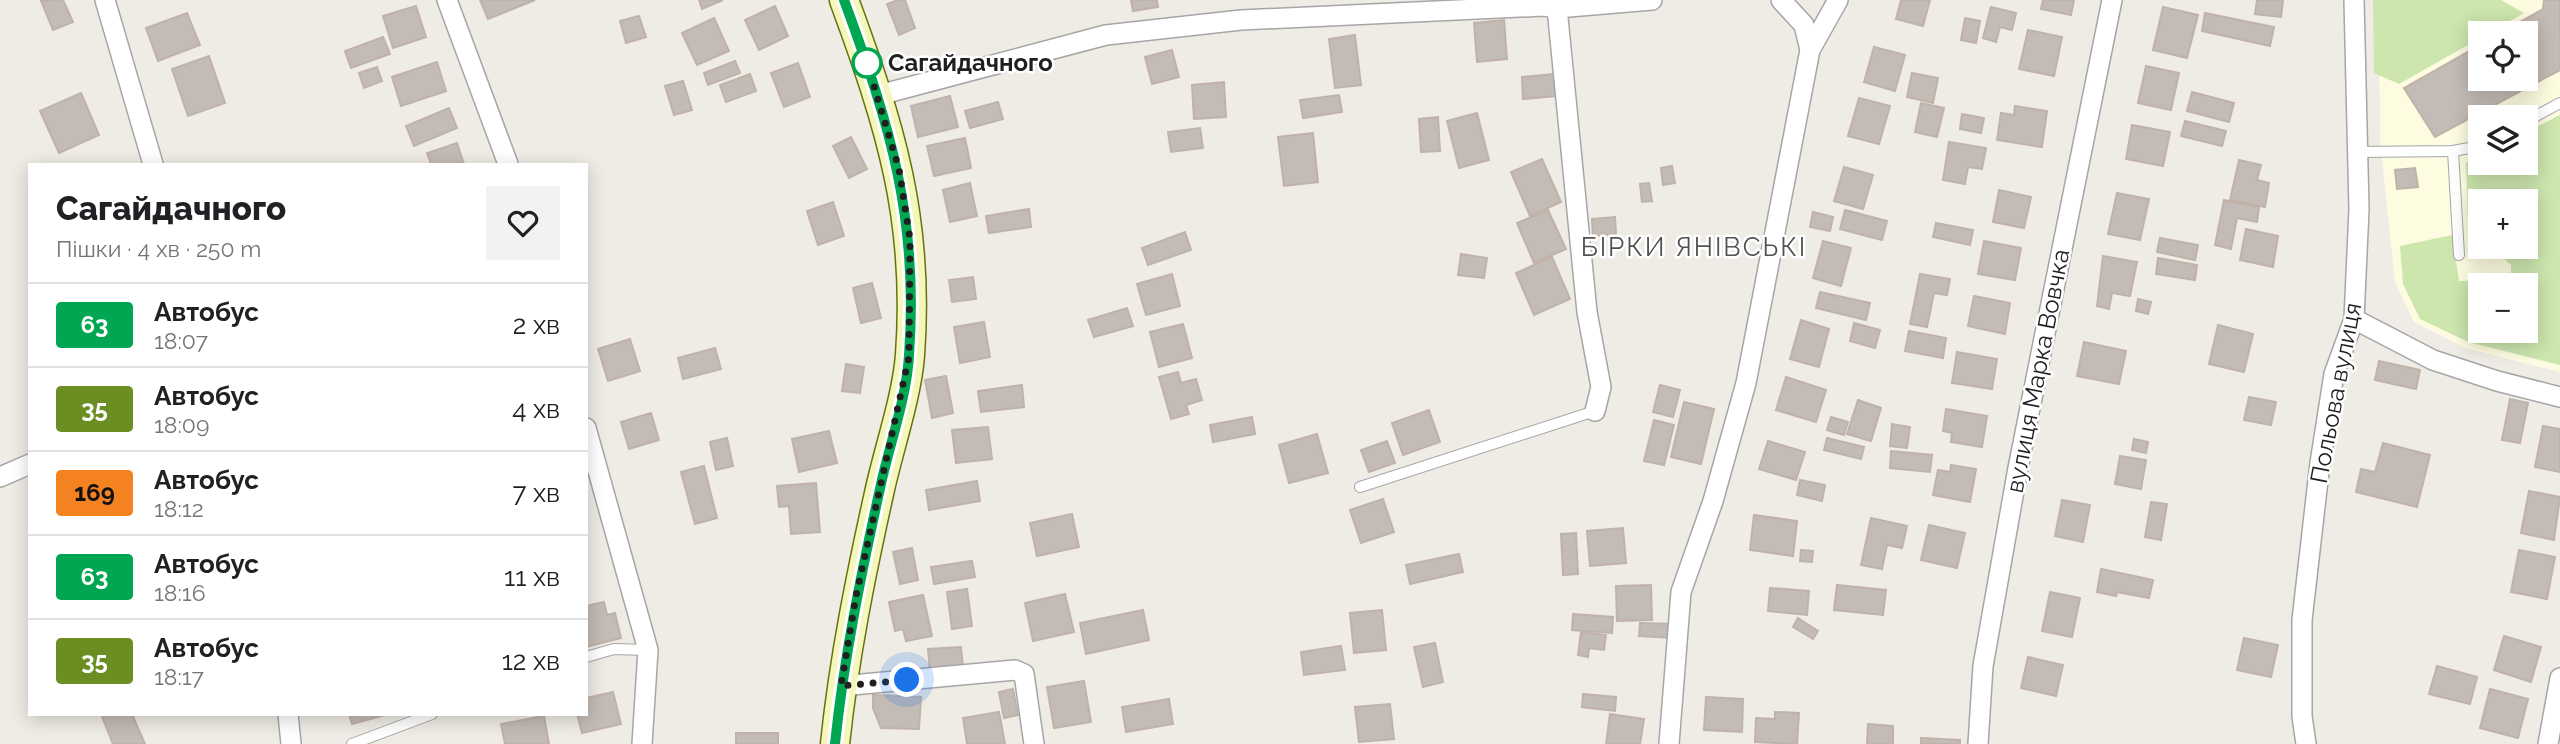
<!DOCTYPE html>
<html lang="uk">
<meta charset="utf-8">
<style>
:root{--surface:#fff;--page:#f2f2f2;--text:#202124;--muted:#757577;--line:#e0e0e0}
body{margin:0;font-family:Raleway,sans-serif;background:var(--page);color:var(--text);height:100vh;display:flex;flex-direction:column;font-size:26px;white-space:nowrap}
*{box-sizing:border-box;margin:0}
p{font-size:23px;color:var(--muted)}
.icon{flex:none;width:38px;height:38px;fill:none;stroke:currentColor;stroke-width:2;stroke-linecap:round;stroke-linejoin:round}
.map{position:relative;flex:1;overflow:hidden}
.drawer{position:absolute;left:28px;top:163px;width:560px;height:553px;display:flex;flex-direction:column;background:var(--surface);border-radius:0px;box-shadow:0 4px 18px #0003}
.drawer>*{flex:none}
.badge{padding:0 14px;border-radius:5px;font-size:24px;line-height:46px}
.fabs{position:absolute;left:2468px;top:21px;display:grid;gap:14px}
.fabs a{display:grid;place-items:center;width:70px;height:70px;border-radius:0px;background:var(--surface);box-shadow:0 4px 18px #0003;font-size:35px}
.you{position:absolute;width:35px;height:35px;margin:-18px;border:5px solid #fff;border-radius:50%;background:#1a73e8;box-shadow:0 0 0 10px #1a73e833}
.map>.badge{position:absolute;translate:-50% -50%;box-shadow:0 0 0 4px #fff}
.round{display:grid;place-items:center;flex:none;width:74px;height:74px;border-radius:0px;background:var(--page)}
.head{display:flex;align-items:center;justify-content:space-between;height:119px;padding:0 28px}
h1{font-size:33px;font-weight:800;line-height:52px}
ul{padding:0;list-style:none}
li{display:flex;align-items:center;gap:21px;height:84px;padding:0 28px;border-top:2px solid var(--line)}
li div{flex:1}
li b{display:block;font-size:26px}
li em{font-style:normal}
li .badge{min-width:77px;font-weight:700;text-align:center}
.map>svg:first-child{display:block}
.education{fill:#fdfce0;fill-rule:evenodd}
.grass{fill:#cce6ae;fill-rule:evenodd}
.building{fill:#c3bbb5;stroke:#c0b2a8;stroke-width:2}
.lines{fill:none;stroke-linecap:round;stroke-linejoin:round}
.lane-casing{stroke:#a6a6a6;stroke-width:12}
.street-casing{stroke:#a6a6a6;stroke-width:22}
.secondary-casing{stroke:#69710b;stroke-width:31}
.lane{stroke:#fff;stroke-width:10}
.street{stroke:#fff;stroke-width:19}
.secondary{stroke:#f5f6bc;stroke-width:28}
.line-casing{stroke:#fff;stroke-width:16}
.line{stroke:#00a651;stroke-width:10}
.walk{stroke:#1f1f1f;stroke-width:7;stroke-dasharray:0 12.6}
.stop-dot{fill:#fff;stroke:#00a651;stroke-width:3.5}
.labels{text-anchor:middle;stroke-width:5;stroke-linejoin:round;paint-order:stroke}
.stop-label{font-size:24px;font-weight:bold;fill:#1f1f1f;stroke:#fff;text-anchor:start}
.street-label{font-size:24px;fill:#1f1f1f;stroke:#fff}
.neighbourhood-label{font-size:26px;letter-spacing:2px;fill:#525252;stroke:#fff}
</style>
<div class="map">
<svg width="2560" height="744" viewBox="0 0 2560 744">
<rect width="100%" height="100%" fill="#efebe5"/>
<path class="education" d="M2379,0H2560V372L2465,348L2414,322L2395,283L2380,139ZM2480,33H2525V79H2480ZM2480,117H2525V163H2480ZM2480,201H2525V247H2480ZM2480,285H2525V331H2480Z"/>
<g class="grass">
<polygon points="2373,0 2501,0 2524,13 2489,33 2480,33 2480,38 2399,84 2374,73"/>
<path d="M2560,115V365L2468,342L2420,319L2403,284L2400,246L2452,235L2459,281L2511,279V265L2491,247H2525V201H2480V236L2468,224L2466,163L2480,156V163H2525V133ZM2480,285H2525V331H2480Z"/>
</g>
<g class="building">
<polygon points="63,0 73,22 53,30 41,1"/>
<polygon points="480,0 535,0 488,19"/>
<polygon points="699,0 723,0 702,9"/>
<polygon points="898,0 905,0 915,28 899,35 887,4"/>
<polygon points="1131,0 1157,0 1158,7 1133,11"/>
<polygon points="1901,0 1930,0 1923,26 1896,19"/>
<polygon points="2043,0 2074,0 2071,15 2041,9"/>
<polygon points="2257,0 2283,0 2281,17 2255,14"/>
<polygon points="2544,0 2560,0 2560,70 2435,137 2404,88 2480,45 2480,79 2525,79 2525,33 2500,33 2543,9"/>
<polygon points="416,6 426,37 393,48 383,16"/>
<polygon points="775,6 788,36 759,50 745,20"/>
<polygon points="1991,7 2016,13 2012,30 2000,27 1996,42 1983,38"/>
<polygon points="2163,7 2198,15 2187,58 2153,50"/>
<polygon points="187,13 200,45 158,61 146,28"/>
<polygon points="2205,13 2274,27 2270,46 2202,31"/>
<polygon points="639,16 646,37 626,43 620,21"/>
<polygon points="714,18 729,51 697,65 682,33"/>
<polygon points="1965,18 1980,21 1976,43 1961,40"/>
<polygon points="1504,20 1507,59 1477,62 1474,23"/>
<polygon points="2028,30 2062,37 2054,76 2019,69"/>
<polygon points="1355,35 1361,85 1335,88 1329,39"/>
<polygon points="383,37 390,54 351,68 345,51"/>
<polygon points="1874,47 1905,55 1895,91 1864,82"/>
<polygon points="1172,50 1179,77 1152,84 1145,57"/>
<polygon points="209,56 225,103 188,116 172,69"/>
<polygon points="735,61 740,73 708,85 704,73"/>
<polygon points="437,62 446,91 401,106 392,77"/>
<polygon points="798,63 810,97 784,107 771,73"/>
<polygon points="2146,66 2179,73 2171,110 2138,103"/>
<polygon points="377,67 382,81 364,88 359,73"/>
<polygon points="1912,73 1938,78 1933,103 1907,97"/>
<polygon points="750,74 756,91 726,102 720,85"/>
<polygon points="1554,74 1556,96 1523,99 1522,77"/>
<polygon points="683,81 692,110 674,115 665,86"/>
<polygon points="1224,82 1226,117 1194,119 1192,85"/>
<polygon points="2192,92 2234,103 2229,122 2187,111"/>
<polygon points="81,93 99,135 59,153 40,111"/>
<polygon points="1339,95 1342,112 1303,118 1300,100"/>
<polygon points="950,96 958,127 918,137 911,106"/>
<polygon points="1859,98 1890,106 1879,144 1848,136"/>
<polygon points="998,102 1003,119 970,128 965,111"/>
<polygon points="1921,103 1944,108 1937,137 1915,132"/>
<polygon points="2015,106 2047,111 2042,147 1997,140 2001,113 2014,115"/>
<polygon points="449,108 457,128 414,146 406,126"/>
<polygon points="1477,113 1489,160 1459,168 1447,121"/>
<polygon points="1962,114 1984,118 1981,133 1960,129"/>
<polygon points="1438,117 1440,151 1421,152 1419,119"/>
<polygon points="2185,121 2226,131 2222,146 2181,136"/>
<polygon points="2132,125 2170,132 2163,166 2126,159"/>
<polygon points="1200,128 1203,148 1171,152 1168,132"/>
<polygon points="1313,133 1318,182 1284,186 1278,137"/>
<polygon points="851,137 867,169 849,178 833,146"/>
<polygon points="965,138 971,168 934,176 927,146"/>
<polygon points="1949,142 1986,148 1982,169 1968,167 1965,184 1943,180"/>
<polygon points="457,143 464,164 431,164 427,153"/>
<polygon points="1542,159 1561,202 1530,216 1511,172"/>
<polygon points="2239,160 2261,165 2257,180 2269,183 2265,207 2230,200"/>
<polygon points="1672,166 1675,183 1663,185 1661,168"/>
<polygon points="1844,167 1873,175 1863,209 1834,201"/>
<polygon points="2415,168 2418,187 2397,189 2395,170"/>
<polygon points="970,183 977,216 950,222 943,190"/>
<polygon points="1649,183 1652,201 1642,202 1640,184"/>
<polygon points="1999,190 2031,197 2024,228 1993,222"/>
<polygon points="2117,193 2149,199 2140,240 2108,234"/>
<polygon points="2224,200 2259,207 2257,222 2237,218 2231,249 2215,245"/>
<polygon points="833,202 844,236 818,245 807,211"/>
<polygon points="1029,209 1031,227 989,233 986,216"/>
<polygon points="1548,210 1566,249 1534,263 1517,223"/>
<polygon points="1845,210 1887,221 1882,240 1840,229"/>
<polygon points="1813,212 1833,217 1830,231 1810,227"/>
<polygon points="1615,217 1616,234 1593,236 1592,219"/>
<polygon points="1936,223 1973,230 1970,245 1933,237"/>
<polygon points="2246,229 2278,236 2273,267 2240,260"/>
<polygon points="1185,232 1191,250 1148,265 1142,248"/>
<polygon points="2160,238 2198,245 2195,260 2157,252"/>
<polygon points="1823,241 1851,248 1841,286 1813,278"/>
<polygon points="1984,241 2021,248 2015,280 1978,274"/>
<polygon points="1461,254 1487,258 1484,278 1458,275"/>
<polygon points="2103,256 2137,262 2130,296 2112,293 2109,309 2097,306"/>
<polygon points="1552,257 1570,299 1534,315 1516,273"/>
<polygon points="2158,258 2197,265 2195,280 2156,274"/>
<polygon points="1172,274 1180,306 1146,315 1137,284"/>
<polygon points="1920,274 1950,279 1947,295 1934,293 1927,327 1910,324"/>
<polygon points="973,277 976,299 952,302 949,280"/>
<polygon points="872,283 881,318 861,323 853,288"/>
<polygon points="1820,292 1870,303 1866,320 1816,308"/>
<polygon points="1974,296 2010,303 2005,334 1968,326"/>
<polygon points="2138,299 2151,302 2148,314 2136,311"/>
<polygon points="1127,308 1133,326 1094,337 1088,320"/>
<polygon points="1801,320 1829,329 1819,367 1790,359"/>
<polygon points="984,322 990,357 960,363 954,327"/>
<polygon points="1854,323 1880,330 1875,348 1850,341"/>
<polygon points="1183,324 1192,358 1159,367 1150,332"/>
<polygon points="2218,325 2253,334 2244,372 2209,364"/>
<polygon points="1909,331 1946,338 1943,358 1905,351"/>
<polygon points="630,339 640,371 608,381 598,349"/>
<polygon points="2084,342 2126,351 2119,384 2077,376"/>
<polygon points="715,348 721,369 683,379 678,358"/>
<polygon points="1957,352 1997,359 1992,389 1952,383"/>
<polygon points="2379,361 2420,370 2416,389 2375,380"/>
<polygon points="846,364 864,367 860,393 842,391"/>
<polygon points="1178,372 1181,383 1196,379 1202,400 1186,405 1189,414 1171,419 1159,377"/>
<polygon points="946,376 953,413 932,418 925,380"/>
<polygon points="1786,377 1826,390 1816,422 1776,410"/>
<polygon points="1022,385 1024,407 981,412 978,391"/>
<polygon points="1660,385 1680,390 1673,417 1653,412"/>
<polygon points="2249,397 2276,402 2271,425 2244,420"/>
<polygon points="2510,399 2528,403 2520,443 2502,440"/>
<polygon points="1858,400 1881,408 1871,441 1847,434"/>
<polygon points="1684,402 1714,409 1701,464 1671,457"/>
<polygon points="1946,409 1987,416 1982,447 1951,442 1952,433 1943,431"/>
<polygon points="1429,410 1440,442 1403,455 1392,423"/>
<polygon points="651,413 659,440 629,449 621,422"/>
<polygon points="1252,417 1255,434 1213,442 1210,425"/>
<polygon points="1831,417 1848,422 1844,435 1827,430"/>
<polygon points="1654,420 1674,425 1664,465 1644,461"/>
<polygon points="1892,424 1910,427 1907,448 1890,446"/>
<polygon points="2543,426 2560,429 2560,472 2535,467"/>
<polygon points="988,427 992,459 956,463 952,430"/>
<polygon points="829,431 837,463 799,472 792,439"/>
<polygon points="1317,434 1328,473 1289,483 1279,445"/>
<polygon points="727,438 733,466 716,470 710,442"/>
<polygon points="1827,438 1864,447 1861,459 1824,450"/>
<polygon points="2134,439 2148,442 2146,453 2132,450"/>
<polygon points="1387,441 1395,463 1369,472 1361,450"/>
<polygon points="1768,441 1805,452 1796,480 1759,469"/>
<polygon points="2383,443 2430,455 2417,507 2356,492 2361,469 2375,472"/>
<polygon points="1891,451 1932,455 1930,472 1890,468"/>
<polygon points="2120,456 2146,460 2141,489 2115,484"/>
<polygon points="1951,465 1976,469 1970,502 1933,495 1938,470 1950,472"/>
<polygon points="704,466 717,518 695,524 681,472"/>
<polygon points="1800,480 1825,485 1822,501 1797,495"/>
<polygon points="977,481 980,501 929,510 926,490"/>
<polygon points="816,483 820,532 791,534 789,506 779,507 777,486"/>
<polygon points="2529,491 2560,497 2554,540 2521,533"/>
<polygon points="1383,499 1394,532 1361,543 1350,510"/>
<polygon points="2062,500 2090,505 2083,542 2055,536"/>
<polygon points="2151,502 2167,504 2161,540 2145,537"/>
<polygon points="1072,514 1079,547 1037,556 1030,523"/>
<polygon points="1754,515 1797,521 1793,556 1750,550"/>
<polygon points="1871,518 1907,526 1902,548 1887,545 1882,569 1861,565"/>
<polygon points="1929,525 1965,533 1957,568 1921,560"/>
<polygon points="1623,528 1626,563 1590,566 1587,531"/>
<polygon points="1576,533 1578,574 1563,575 1561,534"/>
<polygon points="912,548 918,580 900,584 893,552"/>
<polygon points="1801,550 1813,551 1812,562 1800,561"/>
<polygon points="2519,550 2555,557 2547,599 2511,592"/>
<polygon points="1459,554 1463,572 1410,584 1406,565"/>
<polygon points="972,561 975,577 934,584 931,567"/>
<polygon points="2101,569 2153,580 2149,598 2117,592 2116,596 2097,592"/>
<polygon points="1651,585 1652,620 1617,621 1616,586"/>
<polygon points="1837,585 1886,590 1883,615 1834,610"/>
<polygon points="1770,588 1809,591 1807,615 1768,611"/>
<polygon points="967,589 972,626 952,629 947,592"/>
<polygon points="2050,592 2080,598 2072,637 2042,631"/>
<polygon points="1065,594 1074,632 1033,641 1025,603"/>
<polygon points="923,595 932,636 906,641 903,629 895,631 889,602"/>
<polygon points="604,602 607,615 615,613 621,638 586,647 586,606"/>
<polygon points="1143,610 1149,640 1086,654 1080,623"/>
<polygon points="1382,610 1386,650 1354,653 1350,613"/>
<polygon points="1573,614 1613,617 1612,633 1572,630"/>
<polygon points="1798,618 1818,631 1813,639 1793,627"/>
<polygon points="1640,623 1673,624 1672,638 1639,636"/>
<polygon points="1581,632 1606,635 1604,650 1589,648 1588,657 1578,655"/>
<polygon points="2504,636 2541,647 2531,682 2494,670"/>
<polygon points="2244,638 2278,645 2271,677 2237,670"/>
<polygon points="1435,643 1443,682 1423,687 1414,647"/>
<polygon points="1341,646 1345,670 1304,675 1301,652"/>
<polygon points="961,647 963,668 930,671 928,649"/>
<polygon points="2028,657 2063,665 2056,696 2021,688"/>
<polygon points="2437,666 2477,677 2470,704 2429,694"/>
<polygon points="1084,681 1091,722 1054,728 1047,687"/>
<polygon points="1013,689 1018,715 1004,718 999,692"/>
<polygon points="2490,689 2528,699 2518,738 2480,728"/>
<polygon points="613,692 621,724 582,733 577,714 586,714 586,698"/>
<polygon points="1583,694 1616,697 1615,711 1582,707"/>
<polygon points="873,695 921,697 919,729 881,728 873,708"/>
<polygon points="1706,697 1743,699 1742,732 1704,730"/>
<polygon points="1169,699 1173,724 1126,732 1122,707"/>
<polygon points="1390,704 1394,739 1359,742 1355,707"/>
<polygon points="999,712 1005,744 967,744 963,718"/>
<polygon points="1775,712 1799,713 1797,744 1755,742 1756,718 1775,719"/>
<polygon points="101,714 132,714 145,744 113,744"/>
<polygon points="349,714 384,714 385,715 352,724"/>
<polygon points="1610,714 1644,719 1640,744 1606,744"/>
<polygon points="544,716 549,744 505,744 501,724"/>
<polygon points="1868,724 1893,726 1893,744 1867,744"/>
<rect x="736" y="733" width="42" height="11"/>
<polygon points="1921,738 1960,740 1960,744 1921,744"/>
</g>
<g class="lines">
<defs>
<g id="lane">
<polyline points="2525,122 2560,103"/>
<polyline points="2453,151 2459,255"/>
<polyline points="2358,152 2453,151 2480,146"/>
<polyline points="1360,487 1595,411"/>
<polyline points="586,657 614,649 648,650"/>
<polyline points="352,744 432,714"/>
</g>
<g id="street">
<polyline points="105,0 153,164"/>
<polyline points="447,0 508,164"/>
<polyline points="1781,0 1804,25 1810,50"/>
<polyline points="1557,8 1587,312 1601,387 1595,411"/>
<polyline points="879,95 1106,35 1241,20 1544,6 1557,8 1652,0"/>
<polyline points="2354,319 2433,360 2497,381 2560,397"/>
<polyline points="586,428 648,650 642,744"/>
<polyline points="0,477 30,464"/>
<polyline points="841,686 1015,670 1024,674 1034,744"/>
<polyline points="288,714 291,744"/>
<polyline points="1669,744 1681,592 1713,501 1746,383 1810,50 1838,0"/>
<polyline points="1978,744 1983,666 2018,468 2112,0"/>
<polyline points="2306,744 2302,716 2302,620 2320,463 2334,374 2354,319 2359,209 2354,0"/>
<polyline points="2548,744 2560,678"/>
</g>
<path id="secondary" d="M835,744C844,658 861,574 880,489C889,448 907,396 910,355C920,219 890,125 844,0"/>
</defs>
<use href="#lane" class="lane-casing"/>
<use href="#street" class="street-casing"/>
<use href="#secondary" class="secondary-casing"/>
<use href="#lane" class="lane"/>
<use href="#street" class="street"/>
<use href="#secondary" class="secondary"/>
</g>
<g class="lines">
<defs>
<path id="line" d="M835,744C844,656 862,570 881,484C890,443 907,396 909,355C919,219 890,125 844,0"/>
</defs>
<use href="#line" class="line-casing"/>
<use href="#line" class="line"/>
<polyline class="walk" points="867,63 899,169 910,239 909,357 856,596 841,686 907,680"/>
</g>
<circle class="stop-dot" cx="867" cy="63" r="14"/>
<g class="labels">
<g class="stop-label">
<text x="888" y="71">Сагайдачного</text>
</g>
<g class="street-label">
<text transform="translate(2038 371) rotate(-79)" y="8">вулиця Марка Вовчка</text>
<text transform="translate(2336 393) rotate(-79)" y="8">Польова вулиця</text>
</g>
<g class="neighbourhood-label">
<text x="1694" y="256">БІРКИ ЯНІВСЬКІ</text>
</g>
</g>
</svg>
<div class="fabs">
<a><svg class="icon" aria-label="locate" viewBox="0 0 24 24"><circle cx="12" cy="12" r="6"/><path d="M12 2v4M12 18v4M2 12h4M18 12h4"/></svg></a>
<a><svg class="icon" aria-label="layers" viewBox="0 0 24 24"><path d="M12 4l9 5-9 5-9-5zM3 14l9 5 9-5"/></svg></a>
<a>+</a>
<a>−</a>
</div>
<div class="you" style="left:907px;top:680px"></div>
<section class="drawer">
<div class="head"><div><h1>Сагайдачного</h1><p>Пішки · 4 хв · 250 m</p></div><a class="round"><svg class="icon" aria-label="heart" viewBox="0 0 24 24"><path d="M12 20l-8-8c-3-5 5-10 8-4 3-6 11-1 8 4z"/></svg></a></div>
<ul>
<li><span class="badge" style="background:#00a651;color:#fff">63</span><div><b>Автобус</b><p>18:07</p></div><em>2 хв</em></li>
<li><span class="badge" style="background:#6b8e23;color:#fff">35</span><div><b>Автобус</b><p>18:09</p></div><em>4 хв</em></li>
<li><span class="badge" style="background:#f58220;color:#111">169</span><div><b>Автобус</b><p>18:12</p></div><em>7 хв</em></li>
<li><span class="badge" style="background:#00a651;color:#fff">63</span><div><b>Автобус</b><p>18:16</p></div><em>11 хв</em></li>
<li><span class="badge" style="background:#6b8e23;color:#fff">35</span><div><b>Автобус</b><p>18:17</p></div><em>12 хв</em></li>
</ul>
</section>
</div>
